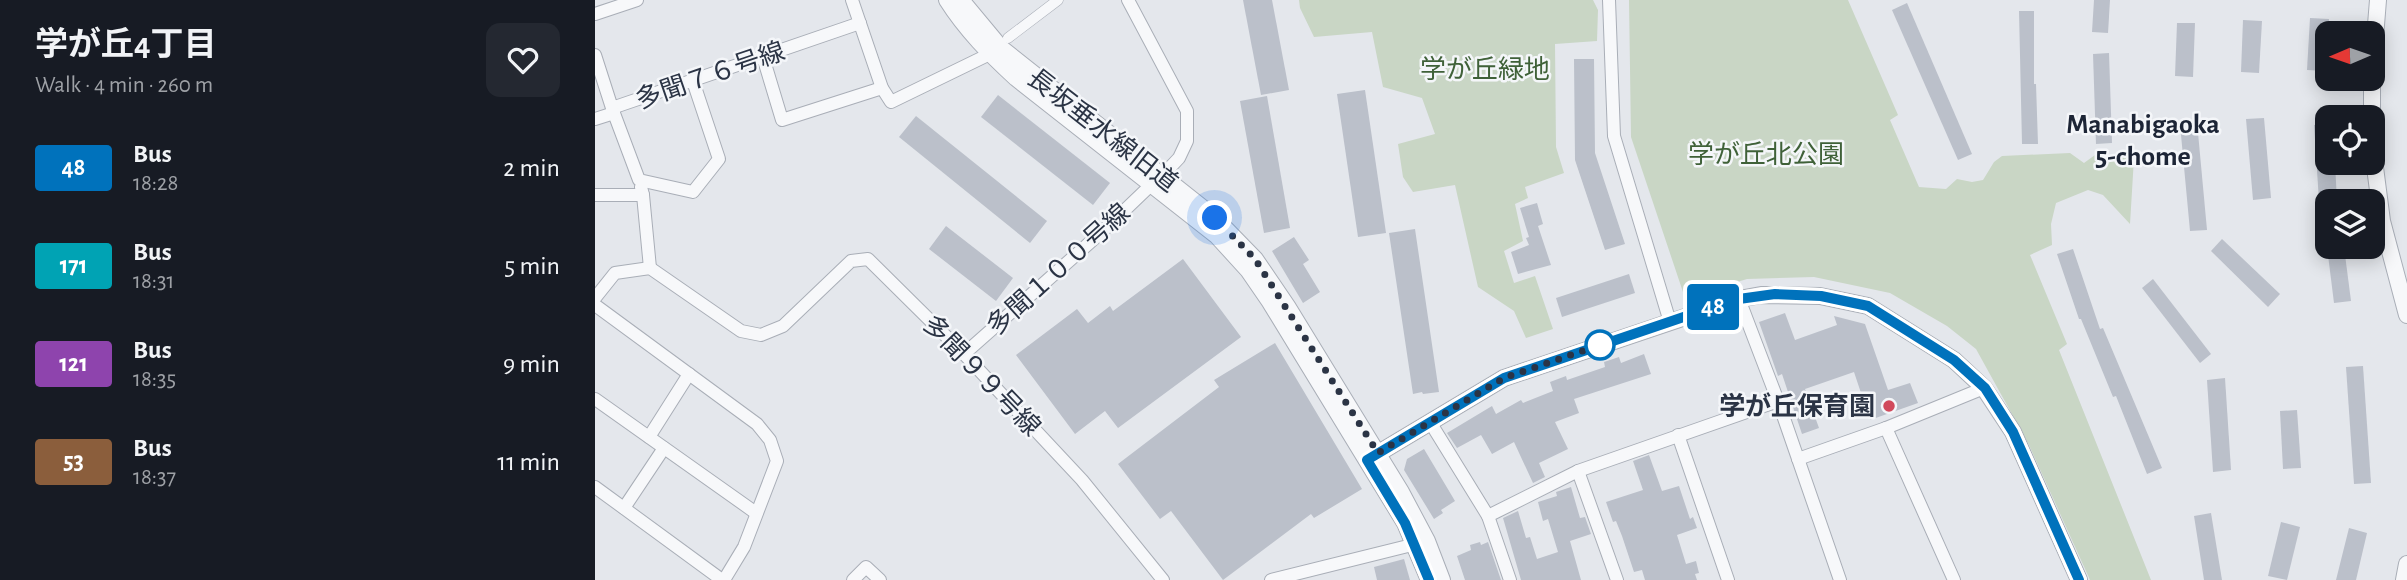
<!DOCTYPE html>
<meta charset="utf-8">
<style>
:root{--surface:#171b24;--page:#242831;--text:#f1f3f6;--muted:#9ea1a6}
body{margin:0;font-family:"Alegreya Sans","Noto Sans JP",sans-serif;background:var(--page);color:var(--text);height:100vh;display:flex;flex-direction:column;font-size:26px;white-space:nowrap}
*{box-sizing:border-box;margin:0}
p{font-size:23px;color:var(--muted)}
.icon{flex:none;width:38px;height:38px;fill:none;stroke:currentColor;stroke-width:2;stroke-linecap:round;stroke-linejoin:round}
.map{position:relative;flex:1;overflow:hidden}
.sheet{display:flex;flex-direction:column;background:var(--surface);width:595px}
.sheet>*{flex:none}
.badge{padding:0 14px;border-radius:5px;font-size:24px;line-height:46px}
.needle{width:46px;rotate:268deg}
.controls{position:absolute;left:1720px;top:21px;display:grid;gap:14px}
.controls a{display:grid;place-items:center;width:70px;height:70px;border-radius:14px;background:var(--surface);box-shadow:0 4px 18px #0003;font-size:35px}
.you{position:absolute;width:35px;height:35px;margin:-18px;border:5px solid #fff;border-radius:50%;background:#1a73e8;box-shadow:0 0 0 10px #1a73e833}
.map>.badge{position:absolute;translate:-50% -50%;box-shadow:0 0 0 4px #fff}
.round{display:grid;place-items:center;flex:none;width:74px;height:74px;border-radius:14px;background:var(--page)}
.headline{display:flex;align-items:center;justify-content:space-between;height:119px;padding:0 35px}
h1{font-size:33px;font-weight:700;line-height:52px}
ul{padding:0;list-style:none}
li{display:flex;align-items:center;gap:21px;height:98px;padding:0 35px}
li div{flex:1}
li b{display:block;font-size:26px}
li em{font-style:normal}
li .badge{min-width:77px;font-weight:700;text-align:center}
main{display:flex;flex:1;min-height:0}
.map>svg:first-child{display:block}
.green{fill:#c9d6c5}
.building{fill:#bbc0ca}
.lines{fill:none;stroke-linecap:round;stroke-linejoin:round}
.pedestrian-casing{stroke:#a9aeb7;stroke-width:11}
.minor-casing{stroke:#a9aeb7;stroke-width:14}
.tertiary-casing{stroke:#a9aeb7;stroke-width:18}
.pedestrian{stroke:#f7f8fa;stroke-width:10}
.minor{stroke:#f7f8fa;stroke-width:12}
.tertiary{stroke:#f7f8fa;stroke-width:16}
.line-casing{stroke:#fff;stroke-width:16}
.line{stroke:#0072bc;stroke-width:10}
.walk{stroke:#2b3445;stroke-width:7;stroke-dasharray:0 12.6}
.stop-dot{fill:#fff;stroke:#0072bc;stroke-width:3.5}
.poi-dot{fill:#d1495b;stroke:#f4f6f9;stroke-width:2.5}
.labels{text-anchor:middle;stroke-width:5;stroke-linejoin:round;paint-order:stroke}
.park-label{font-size:26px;fill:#3f6138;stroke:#f4f6f9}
.street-label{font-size:26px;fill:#2b3445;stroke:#f4f6f9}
.poi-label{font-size:26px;font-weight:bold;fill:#2b3445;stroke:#f4f6f9;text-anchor:end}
.neighbourhood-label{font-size:28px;font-weight:bold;fill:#1d2536;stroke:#f4f6f9}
</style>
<main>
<section class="sheet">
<div class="headline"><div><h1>学が丘4丁目</h1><p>Walk · 4 min · 260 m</p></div><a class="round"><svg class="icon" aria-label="heart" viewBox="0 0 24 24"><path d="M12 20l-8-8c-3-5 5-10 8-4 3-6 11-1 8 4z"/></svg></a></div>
<ul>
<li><span class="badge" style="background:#0072bc;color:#fff">48</span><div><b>Bus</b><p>18:28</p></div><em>2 min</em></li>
<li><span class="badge" style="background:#00a3b4;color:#fff">171</span><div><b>Bus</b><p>18:31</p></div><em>5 min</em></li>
<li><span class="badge" style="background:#8e44ad;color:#fff">121</span><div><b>Bus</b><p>18:35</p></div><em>9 min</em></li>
<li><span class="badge" style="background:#8b5e3c;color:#fff">53</span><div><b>Bus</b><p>18:37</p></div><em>11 min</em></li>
</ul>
</section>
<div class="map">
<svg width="1812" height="580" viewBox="0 0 1812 580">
<rect width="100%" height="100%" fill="#e4e7ec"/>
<g class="green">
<polygon points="704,0 998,0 1003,10 1002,41 960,44 961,147 969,173 930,187 933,198 920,204 928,241 909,251 919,283 940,276 958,329 931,338 919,311 883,287 860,185 818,192 808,177 803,144 840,134 827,98 788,87 777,32 719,37 705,8"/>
<polygon points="1034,0 1253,0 1303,115 1295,120 1324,187 1351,189 1362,179 1377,182 1388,180 1399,162 1407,156 1475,153 1489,163 1500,155 1539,158 1535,224 1508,195 1493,190 1461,203 1456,224 1457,245 1435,255 1472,344 1464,350 1556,580 1495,580 1434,445 1381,349 1352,326 1295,293 1219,277 1152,279 1090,298 1036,137"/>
</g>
<g class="building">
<polygon points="648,0 677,0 694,90 666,95"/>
<polygon points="1499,0 1515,0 1513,33 1497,32"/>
<polygon points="1312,3 1377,154 1363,160 1297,10"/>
<polygon points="1424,11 1439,11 1439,84 1441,84 1443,144 1427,144"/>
<polygon points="1715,18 1734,19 1731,71 1712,70"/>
<polygon points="1648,20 1667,21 1664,73 1646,72"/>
<polygon points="1582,23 1600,23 1598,77 1580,76"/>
<polygon points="1514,53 1517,143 1501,144 1498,54"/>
<polygon points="979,59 999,59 1000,153 1030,244 1010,250 980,160"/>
<polygon points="770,90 791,233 763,237 742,94"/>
<polygon points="403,95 515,183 498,205 386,117"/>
<polygon points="672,96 695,228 669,233 645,101"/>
<polygon points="321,116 452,221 435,243 304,137"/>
<polygon points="1669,118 1676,198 1658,200 1651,119"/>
<polygon points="1602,122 1612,230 1595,231 1585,124"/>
<polygon points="1732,124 1732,163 1740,163 1742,201 1724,201 1719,125"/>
<polygon points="942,203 948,224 943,226 956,265 923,274 916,252 934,245 931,238 934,237 925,208"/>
<polygon points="351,226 418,278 401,301 334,249"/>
<polygon points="820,229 844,392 828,394 827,392 818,394 794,233"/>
<polygon points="699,237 714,260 708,264 725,292 708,303 677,251"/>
<polygon points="1627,239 1685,294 1673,307 1616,251"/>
<polygon points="1732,247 1749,247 1756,301 1739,303"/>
<polygon points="1478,249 1505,329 1508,328 1567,468 1552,474 1521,396 1518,397 1486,319 1484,319 1462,254"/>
<polygon points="588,259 646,337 523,428 510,411 480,434 421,355 482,309 493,323 515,306 518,311"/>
<polygon points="1034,274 1040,293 967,317 961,298"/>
<polygon points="1558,279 1616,354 1605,363 1547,288"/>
<polygon points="1190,313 1200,340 1242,325 1239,316 1270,324 1293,390 1315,383 1323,403 1275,420 1259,372 1210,389 1224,428 1207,434 1187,374 1183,376 1164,322"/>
<polygon points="680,343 767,489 719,518 716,514 628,580 576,511 565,519 523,464 624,387 619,380"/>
<polygon points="1049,354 1056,374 979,399 984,413 960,422 973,449 944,463 950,477 938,483 919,442 897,454 886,435 862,448 852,433 897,406 901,414 926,400 928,403 958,391 955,382 971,376 972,380 1010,367 1009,362 1024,357 1026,363"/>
<polygon points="1768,366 1776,483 1759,484 1751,367"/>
<polygon points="1630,378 1636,470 1618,472 1612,380"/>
<polygon points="1702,410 1706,468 1688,469 1685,411"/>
<polygon points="829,449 860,501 846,510 848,513 839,519 809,470 812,459"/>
<polygon points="1054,455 1067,491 1084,486 1095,519 1098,517 1102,528 1082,535 1091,564 1101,561 1104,573 1100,574 1102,580 1050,580 1047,570 1039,572 1027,536 1021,521 1018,522 1011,502 1048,490 1038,461"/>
<polygon points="976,487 985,518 990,517 996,534 975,541 986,580 926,580 908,518 923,511 931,538 935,537 942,559 963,552 953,519 948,521 943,502 962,496 961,492"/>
<polygon points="1616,513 1627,580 1609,580 1599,516"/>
<polygon points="1686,522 1705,527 1692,580 1673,576"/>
<polygon points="1754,528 1772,533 1761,580 1741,580"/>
<polygon points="885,542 886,545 893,542 906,580 870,580 862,556 876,550 875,545"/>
<polygon points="809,559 815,580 782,580 779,567"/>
</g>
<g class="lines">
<defs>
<polyline id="pedestrian" points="413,38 463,0"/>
<g id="minor">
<polyline points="257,0 287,88 296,102 403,50"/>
<polyline points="1014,0 1019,136 1075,322"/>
<polyline points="0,14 42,0"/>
<polyline points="0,55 17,108 265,23"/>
<polyline points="168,57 187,120 287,88"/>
<polyline points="17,108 44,180 98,192 124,159 98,81"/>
<polyline points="0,119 19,113"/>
<polyline points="0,195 48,195 46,187"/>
<polyline points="48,195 55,268"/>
<polyline points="0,298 20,273 55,268 146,331 166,335 188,326 256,261 273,259 369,354 487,480 568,580"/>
<polyline points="1144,299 1183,401 1245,580"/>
<polyline points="0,305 162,424 175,440 182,461 149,547 129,580"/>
<polyline points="369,354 509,230 557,184 566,177 584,158 592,141 592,111 533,0"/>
<polyline points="0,399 161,513"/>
<polyline points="835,422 893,516 915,580"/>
<polyline points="1291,428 1359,580"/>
<polyline points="1083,435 1133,580"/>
<polyline points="54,437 94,374"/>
<polyline points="1203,459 1291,428 1389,388"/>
<polyline points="983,471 1022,580"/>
<polyline points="0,487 127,580"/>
<polyline points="29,508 69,448"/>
<polyline points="893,516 983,471 1183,401"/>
<polyline points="258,580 271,567 285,580"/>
<polyline points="676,580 825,543"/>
</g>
<g id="tertiary">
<path d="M352,0C371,30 395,54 421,78L622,236L653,270L675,302L810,523L834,580"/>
<polyline points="366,0 406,48 619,217 660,259 692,306 806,492 832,541 847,580"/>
<polyline points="1778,62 1783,0"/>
<polyline points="1777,79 1777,117"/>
<polyline points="1778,152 1787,221 1812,315"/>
<polyline points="772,460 909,378 1144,299 1166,295 1225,296 1273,306 1359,360 1389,388 1418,432 1484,580"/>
<polyline points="1809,580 1812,564"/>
</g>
</defs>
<use href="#pedestrian" class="pedestrian-casing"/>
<use href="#minor" class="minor-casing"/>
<use href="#tertiary" class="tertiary-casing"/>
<use href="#pedestrian" class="pedestrian"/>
<use href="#minor" class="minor"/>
<use href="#tertiary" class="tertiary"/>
</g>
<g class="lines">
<defs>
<polyline id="line" points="834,580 810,523 772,460 909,378 1121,306 1144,299 1180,294 1226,296 1273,306 1359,360 1390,388 1418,432 1484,580"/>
</defs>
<use href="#line" class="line-casing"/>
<use href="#line" class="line"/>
<polyline class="walk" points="620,218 660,259 783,453 909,378 1005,345"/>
</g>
<circle class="stop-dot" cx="1005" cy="345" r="14"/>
<circle class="poi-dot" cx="1294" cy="406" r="7"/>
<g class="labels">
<g class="park-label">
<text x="890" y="78">学が丘緑地</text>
<text x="1171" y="163">学が丘北公園</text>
</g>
<g class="street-label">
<text transform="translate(115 75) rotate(-19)" y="9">多聞７６号線</text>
<text transform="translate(508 130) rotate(38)" y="9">長坂垂水線旧道</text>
<text transform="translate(463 269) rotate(-42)" y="9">多聞１００号線</text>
<text transform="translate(387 375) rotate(46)" y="9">多聞９９号線</text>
</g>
<g class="poi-label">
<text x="1280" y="415">学が丘保育園</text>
</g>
<g class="neighbourhood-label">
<text x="1548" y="133">Manabigaoka<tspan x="1548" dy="32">5-chome</tspan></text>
</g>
</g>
</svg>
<div class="controls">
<a><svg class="needle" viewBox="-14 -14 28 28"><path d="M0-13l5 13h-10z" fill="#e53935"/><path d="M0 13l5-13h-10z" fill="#9ea1a6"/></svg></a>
<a><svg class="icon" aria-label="locate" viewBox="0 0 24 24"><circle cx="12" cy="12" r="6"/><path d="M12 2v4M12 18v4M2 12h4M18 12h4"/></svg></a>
<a><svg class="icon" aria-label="layers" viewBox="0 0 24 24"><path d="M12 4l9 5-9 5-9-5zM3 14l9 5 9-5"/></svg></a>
</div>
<div class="you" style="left:620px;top:218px"></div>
<b class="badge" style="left:1118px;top:307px;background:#0072bc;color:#fff">48</b>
</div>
</main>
